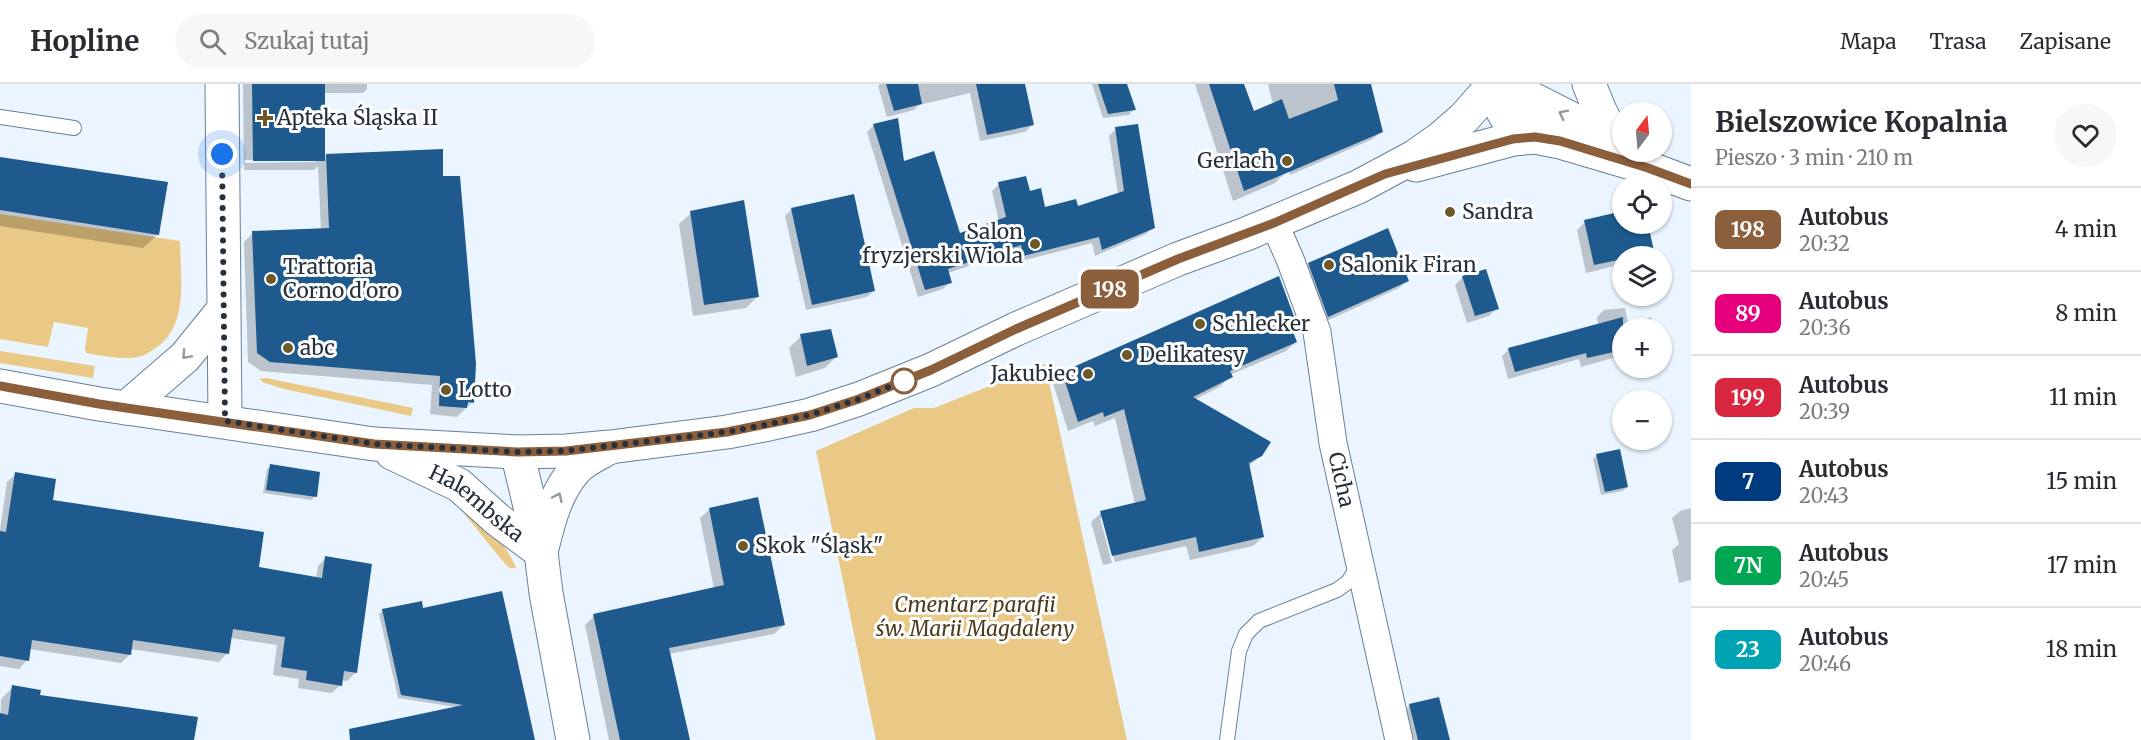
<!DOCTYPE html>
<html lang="pl">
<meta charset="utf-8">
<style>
:root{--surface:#fff;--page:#f7f7f7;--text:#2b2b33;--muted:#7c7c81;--line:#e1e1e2}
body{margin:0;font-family:Merriweather,serif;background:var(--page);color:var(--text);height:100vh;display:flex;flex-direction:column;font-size:22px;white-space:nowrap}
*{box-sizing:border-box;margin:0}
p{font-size:20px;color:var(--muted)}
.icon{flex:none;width:33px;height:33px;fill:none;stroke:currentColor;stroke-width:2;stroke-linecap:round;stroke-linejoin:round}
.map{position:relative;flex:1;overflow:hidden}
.drawer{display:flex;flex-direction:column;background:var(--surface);width:450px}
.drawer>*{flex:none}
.badge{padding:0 12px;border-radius:9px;font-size:21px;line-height:39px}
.needle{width:39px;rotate:16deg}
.buttons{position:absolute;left:1612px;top:18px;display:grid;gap:12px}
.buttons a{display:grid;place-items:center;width:60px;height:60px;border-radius:50%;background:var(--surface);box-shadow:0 2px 4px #0004;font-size:30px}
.you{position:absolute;width:30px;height:30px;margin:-15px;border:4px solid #fff;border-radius:50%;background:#1a73e8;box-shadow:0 0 0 9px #1a73e833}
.map>.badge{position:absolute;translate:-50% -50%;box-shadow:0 0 0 3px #fff}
.round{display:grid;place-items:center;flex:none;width:63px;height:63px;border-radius:32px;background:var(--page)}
.summary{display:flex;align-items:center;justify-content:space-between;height:102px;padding:0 24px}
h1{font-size:28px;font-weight:700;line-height:45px}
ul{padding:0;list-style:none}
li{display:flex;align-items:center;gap:18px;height:84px;padding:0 24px;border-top:2px solid var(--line)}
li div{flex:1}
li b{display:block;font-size:22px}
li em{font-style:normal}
li .badge{min-width:66px;font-weight:700;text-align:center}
header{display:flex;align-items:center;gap:36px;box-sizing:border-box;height:84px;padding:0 30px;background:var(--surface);border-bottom:2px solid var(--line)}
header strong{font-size:28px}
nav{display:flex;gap:33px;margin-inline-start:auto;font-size:21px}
.search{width:420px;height:54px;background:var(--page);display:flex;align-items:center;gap:15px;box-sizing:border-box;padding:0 21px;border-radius:33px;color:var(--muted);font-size:22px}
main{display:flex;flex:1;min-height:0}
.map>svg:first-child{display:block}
.green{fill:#eac885}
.shadow{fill:#0003;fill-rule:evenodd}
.building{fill:#1e5a8e}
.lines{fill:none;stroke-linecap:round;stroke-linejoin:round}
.service-casing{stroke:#687f97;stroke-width:16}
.minor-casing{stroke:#687f97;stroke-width:29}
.tertiary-casing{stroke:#687f97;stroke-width:35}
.service{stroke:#fff;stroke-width:14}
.minor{stroke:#fff;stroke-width:27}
.tertiary{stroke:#fff;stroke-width:33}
.oneway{stroke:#93989d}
.line-casing{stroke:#fff;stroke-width:14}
.line{stroke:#8b5e3c;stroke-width:9}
.walk{stroke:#27313b;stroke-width:6;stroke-dasharray:0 10.8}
.poi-dot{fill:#6f5828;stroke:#fff;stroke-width:2}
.stop-dot{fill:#fff;stroke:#8b5e3c;stroke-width:3}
.labels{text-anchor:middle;stroke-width:6;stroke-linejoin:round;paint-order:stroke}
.poi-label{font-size:21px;fill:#27313b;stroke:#fff;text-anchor:start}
.street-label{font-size:21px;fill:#27313b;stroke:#fff}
.park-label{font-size:21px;font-style:italic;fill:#4c3c1b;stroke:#fff}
</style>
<header>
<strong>Hopline</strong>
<div class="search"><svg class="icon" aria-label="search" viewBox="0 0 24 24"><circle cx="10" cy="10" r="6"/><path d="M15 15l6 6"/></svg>Szukaj tutaj</div>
<nav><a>Mapa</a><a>Trasa</a><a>Zapisane</a></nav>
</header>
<main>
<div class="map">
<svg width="1691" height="656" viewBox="0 0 1691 656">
<rect width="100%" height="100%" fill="#eaf5ff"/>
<g class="green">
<path d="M0,130L180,157C180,193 190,243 154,265C151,267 146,271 142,272C125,277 104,272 86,269L85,265L88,244L54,238L48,263L0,255Z"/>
<polygon points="0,267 95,282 93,294 0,279"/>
<polygon points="1045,280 1127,656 876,656 816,367 914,324 934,324"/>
<polygon points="266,294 413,324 411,332 284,305 265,299 259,295"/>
<path d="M449,411C475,433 503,452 516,484H510L506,481Z"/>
</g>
<g class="shadow">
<path d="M243,0H367V5L363,9H324V74L326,71L442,93L472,318L457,333L430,330L432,301L261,287L248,278L244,158L253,149L321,146L318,82L314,86H244ZM316,75V78L245,79V76Z"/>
<polygon points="880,0 1024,0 1032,41 1025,48 980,57 970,9 919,21 914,26 887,33 878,2"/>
<polygon points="1092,0 1125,0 1134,25 1129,31 1103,34"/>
<polygon points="1195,0 1234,0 1286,88 1275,99 1233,117"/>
<polygon points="1268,0 1370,0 1381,47 1373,55 1290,91"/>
<polygon points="874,41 959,151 999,138 992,107 999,100 1028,109 1044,125 1077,124 1118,111 1109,52 1116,45 1153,143 1146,150 1095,172 1092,159 1017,178 1014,167 948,189 950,198 943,205 918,213 867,48"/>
<polygon points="0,74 158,150 143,164 0,142"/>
<polygon points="853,112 873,207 867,213 806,226 785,132 791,126"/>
<polygon points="691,129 758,212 746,224 693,232 679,140"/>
<polygon points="1623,129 1623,140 1647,140 1653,167 1647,172 1623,172 1623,180 1586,189 1577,146 1585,138"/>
<polygon points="1309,180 1407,196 1399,204 1320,240 1301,189"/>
<polygon points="1463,193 1497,224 1489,232 1467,239 1455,201"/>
<polygon points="1625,224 1628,239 1651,233 1653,244 1623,244 1623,271 1581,283 1579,275 1508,295 1502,272 1509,265 1598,241 1597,233 1604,226"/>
<polygon points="1298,245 1293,250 1296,258 1286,267 1230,291 1221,302 1194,316 1261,371 1249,382 1263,453 1253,462 1190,476 1186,462 1115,478 1103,434 1100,434 1112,479 1103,481 1091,438 1101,429 1135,420 1115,334 1095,342 1093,337 1068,347 1053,299 1063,289"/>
<polygon points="801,252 837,272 825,284 796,293 789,264"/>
<polygon points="1597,371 1627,403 1623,407 1601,411 1593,375"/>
<polygon points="271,382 315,412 312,416 263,409 267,385"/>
<polygon points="16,390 51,417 257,484 316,494 318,482 326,474 356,588 347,597 341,596 340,601 332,609 298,604 299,595 273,591 277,561 230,554 227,569 219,578 130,565 130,570 121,579 29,565 27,576 19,585 0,582 0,446 7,398"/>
<polygon points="1691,424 1691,496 1679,499 1672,466 1679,460 1672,434 1680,427"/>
<polygon points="710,425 784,541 774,550 669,570 689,656 609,656 585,541 594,532 714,505 700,434"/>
<polygon points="383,526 422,526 533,656 353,656 456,623 398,614 379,530"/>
<polygon points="13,603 39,613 193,656 0,656 1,615"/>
<polygon points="1410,621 1448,656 1414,656 1406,625"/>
</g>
<g class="building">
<polygon points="252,0 325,0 325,77 253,77"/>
<polygon points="886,0 918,0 922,20 894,27"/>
<polygon points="976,0 1025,0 1034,41 987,51"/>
<polygon points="1098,0 1127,0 1136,26 1108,30"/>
<polygon points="1209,0 1244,0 1254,27 1282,15 1289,35 1338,16 1334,0 1371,0 1383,48 1244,107"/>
<polygon points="898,34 904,77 934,67 960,149 1006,133 998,98 1026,92 1030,107 1041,104 1045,123 1076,115 1078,122 1124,107 1115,43 1138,40 1155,144 1102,166 1099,153 1023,172 1021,161 948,185 952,199 925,206 873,40"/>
<polygon points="443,65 443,92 460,92 476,280 474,319 468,318 467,324 439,322 440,292 270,278 257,269 252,147 329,144 326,70"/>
<polygon points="0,73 168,98 159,151 0,126"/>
<polygon points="854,110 875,207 812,221 791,124"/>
<polygon points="744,116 759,213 704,221 690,127"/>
<polygon points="1623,127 1623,140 1648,140 1654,167 1623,172 1623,175 1594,181 1584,136"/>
<polygon points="1388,144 1409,197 1328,233 1308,179"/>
<polygon points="1486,185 1499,225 1475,232 1462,192"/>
<polygon points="1279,192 1299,246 1293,248 1297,258 1230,287 1233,293 1193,313 1271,358 1262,372 1249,379 1264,453 1199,468 1196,453 1112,472 1100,427 1146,416 1124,325 1104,333 1103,328 1078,338 1062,288"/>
<polygon points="1623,233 1623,266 1587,274 1586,269 1515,288 1508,264"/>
<polygon points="831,245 838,273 807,282 800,250"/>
<polygon points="1620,365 1628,403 1605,408 1596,370"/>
<polygon points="270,380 320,388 317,413 266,406"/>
<polygon points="15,388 56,395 53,416 264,448 259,483 322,494 325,472 372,480 357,589 344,587 342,602 306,596 307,587 281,583 285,553 233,545 229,570 133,556 131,571 32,556 29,577 0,572 0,447 6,448"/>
<polygon points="758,413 785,541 669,564 690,656 620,656 593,530 724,501 709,424"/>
<polygon points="502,507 535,656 350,656 349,645 463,621 401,611 382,525 422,517 423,524"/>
<polygon points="12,601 41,606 40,611 198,633 194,656 0,656 0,629 8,631"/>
<polygon points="1439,613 1450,656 1418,656 1409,620"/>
</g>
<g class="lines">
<defs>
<g id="service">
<polyline points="0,33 74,44"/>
<polyline points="1227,656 1239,567 1246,550 1259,537 1337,506 1348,498 1358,482"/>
</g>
<g id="minor">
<path id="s1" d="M1274,139L1290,175L1317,248L1333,359L1399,656"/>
</g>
<g id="tertiary">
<polyline points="222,0 225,337"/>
<path d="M1497,0C1499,32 1507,38 1535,53"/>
<polyline points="1503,0 1615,57 1622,62"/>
<polyline points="1589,0 1600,27 1615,57"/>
<polyline points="1416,81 1513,55 1535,53 1560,58 1648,84 1691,100"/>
<polyline points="0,302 99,320 374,360 517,368 566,367 610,363 727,348 769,340 810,331 859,315 931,286 1016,245 1178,175 1246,150 1358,103 1414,73 1441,54 1464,34 1494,0"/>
<polyline points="126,324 185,273 223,226"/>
<polyline points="517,368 541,468 546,509 573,656"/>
<path id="s2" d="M392,369L459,401L498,436L541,468"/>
<path d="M542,464C549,436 556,407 576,385C584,376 598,370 609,364"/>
</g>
</defs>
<use href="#service" class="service-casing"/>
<use href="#minor" class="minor-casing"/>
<use href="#tertiary" class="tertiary-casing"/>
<use href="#service" class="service"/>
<use href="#minor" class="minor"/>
<use href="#tertiary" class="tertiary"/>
</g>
<defs><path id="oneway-chevron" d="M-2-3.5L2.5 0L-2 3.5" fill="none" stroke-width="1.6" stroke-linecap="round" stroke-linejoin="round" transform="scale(1.5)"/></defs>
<g class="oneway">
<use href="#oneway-chevron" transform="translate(1563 30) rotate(-153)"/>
<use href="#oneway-chevron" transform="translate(186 271) rotate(133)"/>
<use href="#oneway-chevron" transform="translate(558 413) rotate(-65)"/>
</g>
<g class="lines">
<defs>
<polyline id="line" points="0,302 99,320 374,360 517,368 566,367 727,348 810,331 859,315 931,286 1016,245 1178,175 1274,139 1385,90 1513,55 1535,53 1560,57 1648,84 1691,100"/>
</defs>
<use href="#line" class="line-casing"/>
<use href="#line" class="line"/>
<polyline class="walk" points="222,70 225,337 374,360 517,368 566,367 727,348 769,340 810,331 859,315 908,295 904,297"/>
</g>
<g class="poi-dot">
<path d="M262 25h6v6h6v6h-6v6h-6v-6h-6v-6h6z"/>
<circle cx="1287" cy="77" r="6"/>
<circle cx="1450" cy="128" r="6"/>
<circle cx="1035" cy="160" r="6"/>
<circle cx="1329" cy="181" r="6"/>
<circle cx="271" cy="195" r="6"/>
<circle cx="1200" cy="240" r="6"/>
<circle cx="288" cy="264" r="6"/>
<circle cx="1127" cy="271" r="6"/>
<circle cx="1088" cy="290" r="6"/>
<circle cx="446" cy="306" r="6"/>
<circle cx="743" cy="462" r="6"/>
</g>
<circle class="stop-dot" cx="904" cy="297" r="12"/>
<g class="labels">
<g class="poi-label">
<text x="277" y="41">Apteka Śląska II</text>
<text x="1275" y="84" text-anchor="end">Gerlach</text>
<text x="1462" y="135">Sandra</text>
<text x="1023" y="155" text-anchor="end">Salon<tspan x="1023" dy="24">fryzjerski Wiola</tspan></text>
<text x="1341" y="188">Salonik Firan</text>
<text x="283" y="190">Trattoria<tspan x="283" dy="24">Corno d'oro</tspan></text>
<text x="1212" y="247">Schlecker</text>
<text x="300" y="271">abc</text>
<text x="1139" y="278">Delikatesy</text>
<text x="1076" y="297" text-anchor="end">Jakubiec</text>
<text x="458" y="313">Lotto</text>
<text x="755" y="469">Skok "Śląsk"</text>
</g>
<g class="street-label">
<text dy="7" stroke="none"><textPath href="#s1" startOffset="267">Cicha</textPath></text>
<text dy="7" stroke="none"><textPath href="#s2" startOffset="99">Halembska</textPath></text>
</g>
<g class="park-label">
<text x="975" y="528">Cmentarz parafii<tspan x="975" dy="24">św. Marii Magdaleny</tspan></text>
</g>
</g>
</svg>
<div class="buttons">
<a><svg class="needle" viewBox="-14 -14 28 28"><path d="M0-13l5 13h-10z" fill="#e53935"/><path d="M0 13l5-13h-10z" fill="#7c7c81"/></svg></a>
<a><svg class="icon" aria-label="locate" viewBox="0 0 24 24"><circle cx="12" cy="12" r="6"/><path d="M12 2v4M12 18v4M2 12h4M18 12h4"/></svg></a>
<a><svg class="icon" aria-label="layers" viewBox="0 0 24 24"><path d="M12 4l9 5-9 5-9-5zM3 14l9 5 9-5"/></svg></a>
<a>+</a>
<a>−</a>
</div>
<div class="you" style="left:222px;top:70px"></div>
<b class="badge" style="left:1110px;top:205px;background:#8b5e3c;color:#fff">198</b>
</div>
<section class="drawer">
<div class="summary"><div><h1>Bielszowice Kopalnia</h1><p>Pieszo · 3 min · 210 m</p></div><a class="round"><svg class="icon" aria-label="heart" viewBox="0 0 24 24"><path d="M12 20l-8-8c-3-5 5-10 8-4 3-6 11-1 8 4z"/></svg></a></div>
<ul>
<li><span class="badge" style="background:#8b5e3c;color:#fff">198</span><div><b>Autobus</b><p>20:32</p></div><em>4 min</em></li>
<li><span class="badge" style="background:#e6007e;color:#fff">89</span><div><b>Autobus</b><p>20:36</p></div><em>8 min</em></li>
<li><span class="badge" style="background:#d7263d;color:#fff">199</span><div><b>Autobus</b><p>20:39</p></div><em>11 min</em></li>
<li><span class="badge" style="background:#003b80;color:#fff">7</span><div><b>Autobus</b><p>20:43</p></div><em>15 min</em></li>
<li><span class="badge" style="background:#00a651;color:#fff">7N</span><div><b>Autobus</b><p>20:45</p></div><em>17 min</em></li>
<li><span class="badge" style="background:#00a3b4;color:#fff">23</span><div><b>Autobus</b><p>20:46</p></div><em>18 min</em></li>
</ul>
</section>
</main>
